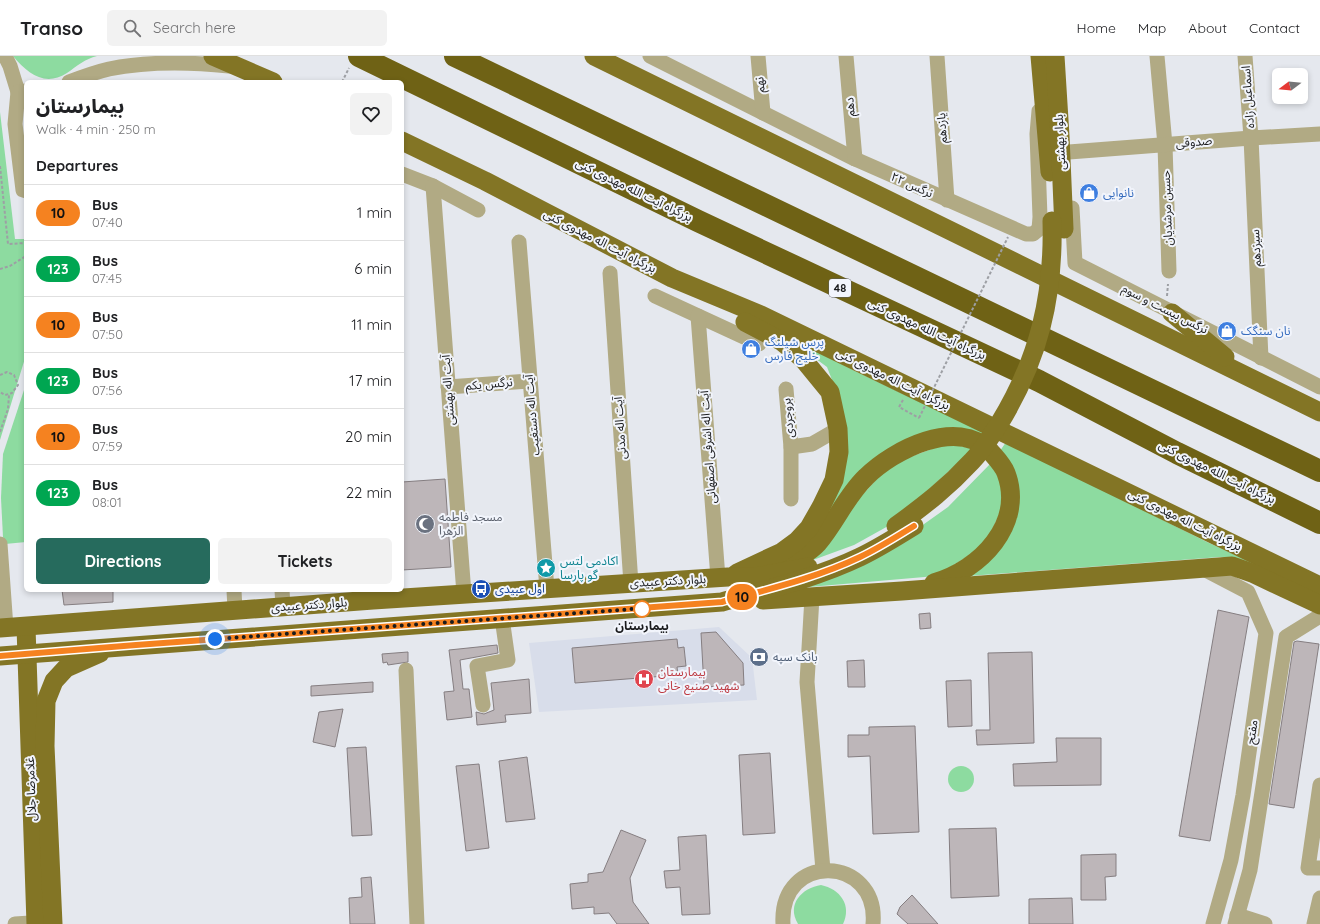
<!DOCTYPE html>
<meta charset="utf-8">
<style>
:root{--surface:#fff;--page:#f2f2f2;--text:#202124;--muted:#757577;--line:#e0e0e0;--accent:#266b5d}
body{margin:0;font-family:Quicksand,"Noto Sans Arabic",sans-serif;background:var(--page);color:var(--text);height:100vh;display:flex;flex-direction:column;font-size:15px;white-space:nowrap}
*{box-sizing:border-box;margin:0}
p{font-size:13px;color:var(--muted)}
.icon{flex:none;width:22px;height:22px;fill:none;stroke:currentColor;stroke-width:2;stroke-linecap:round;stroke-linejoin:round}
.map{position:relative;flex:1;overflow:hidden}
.sheet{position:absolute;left:24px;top:24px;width:380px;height:512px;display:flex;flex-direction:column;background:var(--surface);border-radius:6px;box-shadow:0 2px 6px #0003}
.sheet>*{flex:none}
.badge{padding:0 8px;border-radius:13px;font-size:14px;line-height:26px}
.needle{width:26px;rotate:254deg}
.buttons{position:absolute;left:1272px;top:12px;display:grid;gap:8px}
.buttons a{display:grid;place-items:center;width:36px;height:36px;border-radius:6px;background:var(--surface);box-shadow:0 2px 6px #0003;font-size:20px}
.you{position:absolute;width:20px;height:20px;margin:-10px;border:3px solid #fff;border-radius:50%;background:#1a73e8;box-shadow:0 0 0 6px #1a73e833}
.map>.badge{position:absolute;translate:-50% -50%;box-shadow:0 0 0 2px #fff}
h2{padding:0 12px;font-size:15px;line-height:36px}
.round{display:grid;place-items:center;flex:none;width:42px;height:42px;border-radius:6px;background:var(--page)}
.overview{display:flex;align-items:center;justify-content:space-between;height:68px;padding:0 12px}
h1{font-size:19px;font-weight:800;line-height:30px}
.cta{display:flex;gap:8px;margin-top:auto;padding:8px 12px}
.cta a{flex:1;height:46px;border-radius:6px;background:var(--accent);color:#fff;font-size:16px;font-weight:800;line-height:46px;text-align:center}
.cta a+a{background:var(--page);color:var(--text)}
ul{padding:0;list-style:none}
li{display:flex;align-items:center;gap:12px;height:56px;padding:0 12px;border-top:1px solid var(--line)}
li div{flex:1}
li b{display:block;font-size:15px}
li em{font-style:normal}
li .badge{min-width:44px;font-weight:700;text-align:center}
header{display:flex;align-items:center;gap:24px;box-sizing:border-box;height:56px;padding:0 20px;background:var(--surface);border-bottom:1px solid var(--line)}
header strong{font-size:19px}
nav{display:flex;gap:22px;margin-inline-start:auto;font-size:14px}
.search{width:280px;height:36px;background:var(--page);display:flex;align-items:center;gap:10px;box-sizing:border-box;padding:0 14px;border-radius:6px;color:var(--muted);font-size:15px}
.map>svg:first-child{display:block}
.built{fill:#d8ddea}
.green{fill:#8ddba0}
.building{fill:#bdb6b9;stroke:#857e81}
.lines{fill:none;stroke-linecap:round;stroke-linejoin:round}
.path{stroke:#9d9fa4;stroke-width:2;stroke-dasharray:3 2;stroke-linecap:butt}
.minor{stroke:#b1aa84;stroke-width:15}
.major{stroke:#837525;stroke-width:19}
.highway{stroke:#6f6215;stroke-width:22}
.path-bridge{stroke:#9d9fa4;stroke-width:2;stroke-dasharray:3 2;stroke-linecap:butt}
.major-bridge{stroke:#837525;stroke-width:19}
.line-casing{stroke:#fff;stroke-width:9}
.line{stroke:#f58220;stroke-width:6}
.walk{stroke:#1a1b1d;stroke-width:4;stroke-dasharray:0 7.2}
.stop-dot{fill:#fff;stroke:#f58220;stroke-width:2}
.labels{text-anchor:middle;stroke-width:4;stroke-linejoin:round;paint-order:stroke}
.shield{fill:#f2f5fc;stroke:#5b5c60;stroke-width:1}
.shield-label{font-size:11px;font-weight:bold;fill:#1a1b1d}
.street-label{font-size:12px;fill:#1a1b1d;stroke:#f2f5fc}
.shop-label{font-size:12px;fill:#366cbe;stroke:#f2f5fc;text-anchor:start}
.worship-label{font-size:12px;fill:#5b616d;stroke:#f2f5fc;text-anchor:start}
.culture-label{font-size:12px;fill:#0d838f;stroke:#f2f5fc;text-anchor:start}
.transit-label{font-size:12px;fill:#164399;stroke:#f2f5fc;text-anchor:start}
.stop-label{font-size:12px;font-weight:bold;fill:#1a1b1d;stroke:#f2f5fc}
.service-label{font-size:12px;fill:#4e5e75;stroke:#f2f5fc;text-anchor:start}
.health-label{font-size:12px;fill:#be3a42;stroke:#f2f5fc;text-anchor:start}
</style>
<header>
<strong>Transo</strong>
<div class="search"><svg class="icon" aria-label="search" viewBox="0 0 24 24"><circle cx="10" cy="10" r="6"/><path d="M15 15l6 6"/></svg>Search here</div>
<nav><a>Home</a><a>Map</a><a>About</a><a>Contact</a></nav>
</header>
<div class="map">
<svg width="1320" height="868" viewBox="0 0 1320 868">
<rect width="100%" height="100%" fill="#e5e8ee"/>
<polygon class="built" points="719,571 752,602 757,644 539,656 529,587"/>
<g class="green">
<path d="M13,0H97C85,3 77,10 67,17C45,31 28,18 13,0Z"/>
<polygon points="0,56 15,183 26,183 26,299 0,384"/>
<polygon points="797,285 855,315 985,377 981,382 935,375 830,462 827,455 834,329 827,311 804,294"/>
<polygon points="26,328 26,486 5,488 3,481 1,442 3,398"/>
<polygon points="1006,386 1205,485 1254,508 1220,501 969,520 1002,490 1000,395"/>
<polygon points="948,387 973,393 890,469 854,489 813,504 789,510 837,466 891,408"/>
<polygon points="992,406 1002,427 1002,453 984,490 936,520 786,533 889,493 948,451"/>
<circle cx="961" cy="723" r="13"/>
<path d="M821,829C840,833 852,849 843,868H798C786,848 802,832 821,829Z"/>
</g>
<g class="building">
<polygon points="445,423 451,511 402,514 402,426"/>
<polygon points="62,534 113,534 113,546 64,549"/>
<polygon points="1218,554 1249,561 1210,785 1179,780"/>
<polygon points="930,557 931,572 920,573 919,558"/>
<polygon points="716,576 743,607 744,629 704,631 701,577"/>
<polygon points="677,583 678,592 684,591 686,610 677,611 678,619 575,627 572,592"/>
<polygon points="1297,585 1319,588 1294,752 1269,748 1294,586"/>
<polygon points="497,589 498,597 460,604 463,633 469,633 472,661 447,664 444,636 454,635 449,594"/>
<polygon points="408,596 408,606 388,609 387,606 383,607 382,598"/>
<polygon points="1032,596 1034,687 977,689 976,674 990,674 988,597"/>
<polygon points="864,604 865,631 848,631 847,605"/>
<polygon points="529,623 531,657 505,659 506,666 477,669 476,656 484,658 494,654 491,627"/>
<polygon points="971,624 972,670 948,671 946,625"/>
<polygon points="373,626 373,636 311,640 311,630"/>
<polygon points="343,653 335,691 313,686 319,656"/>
<polygon points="915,670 919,776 873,778 870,700 848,701 848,679 869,679 869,671"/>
<polygon points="1056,682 1101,682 1101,729 1014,730 1013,708 1057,706"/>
<polygon points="366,691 372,779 352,780 347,692"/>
<polygon points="770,697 775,777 743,779 739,699"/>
<polygon points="527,701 535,763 506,766 499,705"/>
<polygon points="479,708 489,792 466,795 456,710"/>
<polygon points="996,772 999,840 951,842 949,773"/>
<polygon points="621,774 646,784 630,822 633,846 649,868 617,868 609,857 594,858 594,851 572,853 570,828 588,826 588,818 603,816"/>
<polygon points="706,779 710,858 682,859 680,831 666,832 664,815 680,814 678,781"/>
<polygon points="1116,798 1116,820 1105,821 1106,844 1081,844 1081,799"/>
<polygon points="371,821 375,868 350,868 349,842 362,841 361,822"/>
<polygon points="912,839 938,868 908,868 897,858 900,851"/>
<polygon points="1072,842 1073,868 1029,868 1029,843"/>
</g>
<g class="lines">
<g class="path">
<polyline points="342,26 349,12"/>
<polyline points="0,110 8,188 26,187"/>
<polyline points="0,213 10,210 26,200"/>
<polyline points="1167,240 1168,228"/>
<polyline points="0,319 7,316 14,319 18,329 12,337 5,339 0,336"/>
<polyline points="903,344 899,351 919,362"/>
<polyline points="0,376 8,353 9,339"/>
</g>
<g class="minor">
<polyline points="5,0 10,10 18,36 26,35"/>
<polyline points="650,0 855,103 1026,178 1033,178 1039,173 1040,161 1037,78 1039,55"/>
<polyline points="758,0 763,57"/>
<polyline points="846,0 855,103"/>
<polyline points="937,0 947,144"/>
<polyline points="1157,0 1165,89 1169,215"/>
<polyline points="1245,0 1251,82 1261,302"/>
<path d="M69,26C82,21 96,16 109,13C149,5 190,6 229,10"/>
<polyline points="18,36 15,68 23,134 26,135"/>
<polyline points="1069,96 1251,82 1320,78"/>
<polyline points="402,118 433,130 478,154"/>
<polyline points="433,130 464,538"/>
<polyline points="1072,152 1075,207 1320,331"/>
<polyline points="519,186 547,533"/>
<polyline points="610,217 631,528"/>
<polyline points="655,240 759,288"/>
<polyline points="698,260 718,522"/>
<polyline points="448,331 529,325"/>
<polyline points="786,333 791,391 791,443"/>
<polyline points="791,391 812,388 838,373"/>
<polyline points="0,488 6,572"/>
<polyline points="1202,512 1248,536 1266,577 1243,739 1231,804 1213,868"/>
<polyline points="234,534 235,554"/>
<polyline points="282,534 283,551"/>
<polyline points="812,541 807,626 823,814"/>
<polyline points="406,614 417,868"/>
<polyline points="483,649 477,610 508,604 502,562"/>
<polyline points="1320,729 1308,812 1320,812"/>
<polyline points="1237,859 1265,868"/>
<polyline points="15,868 46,866"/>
<path d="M783,868C779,795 879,799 873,868"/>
<polyline points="1235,868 1250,814 1286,581 1320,560"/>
<polyline points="1314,868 1320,842"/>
</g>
<g class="major">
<polyline points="213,0 273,26"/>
<polyline points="594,0 1320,356"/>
<polyline points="1040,0 1050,116"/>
<polyline points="1055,0 1060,80 1064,173"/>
<polyline points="402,85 485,125 672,222 761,259 1320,530"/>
<polyline points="1172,257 1225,301"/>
<path d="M780,510C793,504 808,498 818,487C836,466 846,440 866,421C893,394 957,361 990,395C995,401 1003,409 1006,417C1025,468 980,514 934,527"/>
<polyline points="737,517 782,496 797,485 809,472 821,451 834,424 839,396 838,373 830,336 803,303 781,285 745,266"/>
<polyline points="763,544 902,535 1232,510 1252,517 1320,549"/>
<polyline points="26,571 36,868"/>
<polyline points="0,572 373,544 728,521 755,521 808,511"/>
<path d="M0,600L722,546C769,533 816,522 860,501C879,492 896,481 914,470"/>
<polyline points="53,868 45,690 46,645 54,625 66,612 100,597"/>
</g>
<g class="highway">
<polyline points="359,0 698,165 1039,325 1177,397 1320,467"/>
<polyline points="455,0 1320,415"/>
</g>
<polyline class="path-bridge" points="919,362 1008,181"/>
<path class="major-bridge" d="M896,470C925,449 948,431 972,405C983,394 991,380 999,368C1039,303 1054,240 1052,165"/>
</g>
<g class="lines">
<defs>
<path id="line" d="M0,600L136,589L722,546C769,533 816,522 860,501C879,492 896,481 914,470"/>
</defs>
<use href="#line" class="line-casing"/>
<use href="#line" class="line"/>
<polyline class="walk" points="215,583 647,552 642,553"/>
</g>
<defs>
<symbol id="shop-disc" viewBox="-11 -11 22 22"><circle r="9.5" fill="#3f7fe0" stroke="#f2f5fc"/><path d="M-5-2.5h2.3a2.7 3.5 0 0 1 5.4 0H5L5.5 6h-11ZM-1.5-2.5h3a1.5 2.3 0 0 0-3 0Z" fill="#fff"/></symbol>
<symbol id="mosque-disc" viewBox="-11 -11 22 22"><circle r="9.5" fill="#6b7280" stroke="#f2f5fc"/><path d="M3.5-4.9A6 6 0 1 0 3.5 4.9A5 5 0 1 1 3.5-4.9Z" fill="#fff"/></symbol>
<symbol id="sight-disc" viewBox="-11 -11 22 22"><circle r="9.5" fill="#0f9aa8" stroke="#f2f5fc"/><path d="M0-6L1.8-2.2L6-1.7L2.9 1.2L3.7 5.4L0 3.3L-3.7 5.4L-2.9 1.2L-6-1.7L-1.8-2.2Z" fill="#fff"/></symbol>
<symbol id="bus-disc" viewBox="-11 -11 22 22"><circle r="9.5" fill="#1a4fb4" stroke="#f2f5fc"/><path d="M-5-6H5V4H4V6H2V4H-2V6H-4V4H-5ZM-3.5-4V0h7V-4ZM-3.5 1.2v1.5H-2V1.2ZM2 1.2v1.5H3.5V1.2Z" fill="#fff"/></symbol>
<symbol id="bank-disc" viewBox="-11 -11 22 22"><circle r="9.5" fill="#5c6f8a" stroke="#f2f5fc"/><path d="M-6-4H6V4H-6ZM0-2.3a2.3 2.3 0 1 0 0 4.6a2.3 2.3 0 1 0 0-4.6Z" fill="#fff"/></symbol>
<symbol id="hospital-disc" viewBox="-11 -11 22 22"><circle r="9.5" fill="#e0444e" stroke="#f2f5fc"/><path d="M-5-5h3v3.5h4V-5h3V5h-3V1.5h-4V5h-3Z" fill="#fff"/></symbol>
</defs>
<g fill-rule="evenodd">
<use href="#shop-disc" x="1078" y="126" width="22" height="22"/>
<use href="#shop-disc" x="1216" y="264" width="22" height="22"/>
<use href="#shop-disc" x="740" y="282" width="22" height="22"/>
<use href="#mosque-disc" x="414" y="457" width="22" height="22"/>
<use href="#sight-disc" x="535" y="501" width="22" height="22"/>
<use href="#bus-disc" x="470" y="522" width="22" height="22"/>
<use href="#bank-disc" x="748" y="590" width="22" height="22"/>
<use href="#hospital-disc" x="633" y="612" width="22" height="22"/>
</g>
<circle class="stop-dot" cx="642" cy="553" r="8"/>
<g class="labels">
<rect class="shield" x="829" y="223" width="22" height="18" rx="3"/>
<g class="shield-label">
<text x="840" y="236">48</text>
</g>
<g class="street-label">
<text transform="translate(760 29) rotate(-96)" y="4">نهم</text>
<text transform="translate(1248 41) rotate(-94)" y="4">اسماعیل زاده</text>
<text transform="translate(850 51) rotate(-95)" y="4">دهم</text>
<text transform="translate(942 72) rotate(-94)" y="4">یازدهم</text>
<text transform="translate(1060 86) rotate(-93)" y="4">بلوار بهشتی</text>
<text transform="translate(1194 86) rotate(-5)" y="4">صدوقی</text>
<text transform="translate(912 129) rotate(24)" y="4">نرگس ۲۲</text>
<text transform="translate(634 134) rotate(26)" y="4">بزرگراه آیت الله مهدوی کنی</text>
<text transform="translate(1167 152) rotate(-92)" y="4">حسین مرشدیان</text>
<text transform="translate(600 185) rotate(27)" y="4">بزرگراه آیت اله مهدوی کنی</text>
<text transform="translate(1256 192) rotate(-93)" y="4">سیزدهم</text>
<text transform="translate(1165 253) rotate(27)" y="4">نرگس بیست و سوم</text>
<text transform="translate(927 273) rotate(25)" y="4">بزرگراه آیت الله مهدوی کنی</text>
<text transform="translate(893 323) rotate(26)" y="4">بزرگراه آیت اله مهدوی کنی</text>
<text transform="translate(489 328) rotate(-5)" y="4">نرگس یکم</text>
<text transform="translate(448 334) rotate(-94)" y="4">آیت اله بهشتی</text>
<text transform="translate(532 359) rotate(-95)" y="4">آیت اله دستغیب</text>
<text transform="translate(788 362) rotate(-95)" y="4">بروجردی</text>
<text transform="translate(620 372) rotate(-94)" y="4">آیت اله مدنی</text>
<text transform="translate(708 391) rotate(-94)" y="4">آیت اله اشرفی اصفهانی</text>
<text transform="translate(1217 416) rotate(26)" y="4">بزرگراه آیت الله مهدوی کنی</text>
<text transform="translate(1185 464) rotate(26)" y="4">بزرگراه آیت اله مهدوی کنی</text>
<text transform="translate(668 525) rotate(-3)" y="4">بلوار دکتر عبیدی</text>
<text transform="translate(309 549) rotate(-4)" y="4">بلوار دکتر عبیدی</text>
<text transform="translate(1252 676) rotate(-82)" y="4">مفتح</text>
<text transform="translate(31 733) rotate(-92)" y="4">غلامرضا جلال</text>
</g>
<g class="shop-label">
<text x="1103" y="141">نانوایی</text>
<text x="1241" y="279">نان سنگک</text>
<text x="765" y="290">پرس شیلنگ<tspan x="765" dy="14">خلیج فارس</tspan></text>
</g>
<g class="worship-label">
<text x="439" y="465">مسجد فاطمه<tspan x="439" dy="14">الزهرا</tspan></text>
</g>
<g class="culture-label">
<text x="560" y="509">اکادمی لتس<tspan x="560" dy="14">گو پارسا</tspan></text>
</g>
<g class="transit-label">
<text x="495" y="537">اول عبیدی</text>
</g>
<g class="stop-label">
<text x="642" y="574">بیمارستان</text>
</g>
<g class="service-label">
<text x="773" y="605">بانک سپه</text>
</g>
<g class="health-label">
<text x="658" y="620">بیمارستان<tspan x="658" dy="14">شهید صنیع خانی</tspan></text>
</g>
</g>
</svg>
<div class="buttons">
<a><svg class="needle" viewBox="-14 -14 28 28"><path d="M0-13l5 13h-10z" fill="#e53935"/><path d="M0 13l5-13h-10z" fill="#757577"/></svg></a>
</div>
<div class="you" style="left:215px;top:583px"></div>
<b class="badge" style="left:742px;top:541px;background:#f58220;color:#111">10</b>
<section class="sheet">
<div class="overview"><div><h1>بیمارستان</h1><p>Walk · 4 min · 250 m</p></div><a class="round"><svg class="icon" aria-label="heart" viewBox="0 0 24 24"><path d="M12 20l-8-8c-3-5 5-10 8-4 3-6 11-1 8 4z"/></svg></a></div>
<h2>Departures</h2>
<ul>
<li><span class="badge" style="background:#f58220;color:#111">10</span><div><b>Bus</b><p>07:40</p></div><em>1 min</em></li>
<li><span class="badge" style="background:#00a651;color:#fff">123</span><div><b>Bus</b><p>07:45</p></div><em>6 min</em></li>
<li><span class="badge" style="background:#f58220;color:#111">10</span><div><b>Bus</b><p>07:50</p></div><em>11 min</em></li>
<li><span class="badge" style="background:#00a651;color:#fff">123</span><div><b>Bus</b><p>07:56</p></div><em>17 min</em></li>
<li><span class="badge" style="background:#f58220;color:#111">10</span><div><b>Bus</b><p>07:59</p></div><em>20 min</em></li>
<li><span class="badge" style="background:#00a651;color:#fff">123</span><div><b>Bus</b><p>08:01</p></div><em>22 min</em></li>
</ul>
<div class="cta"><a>Directions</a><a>Tickets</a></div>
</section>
</div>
